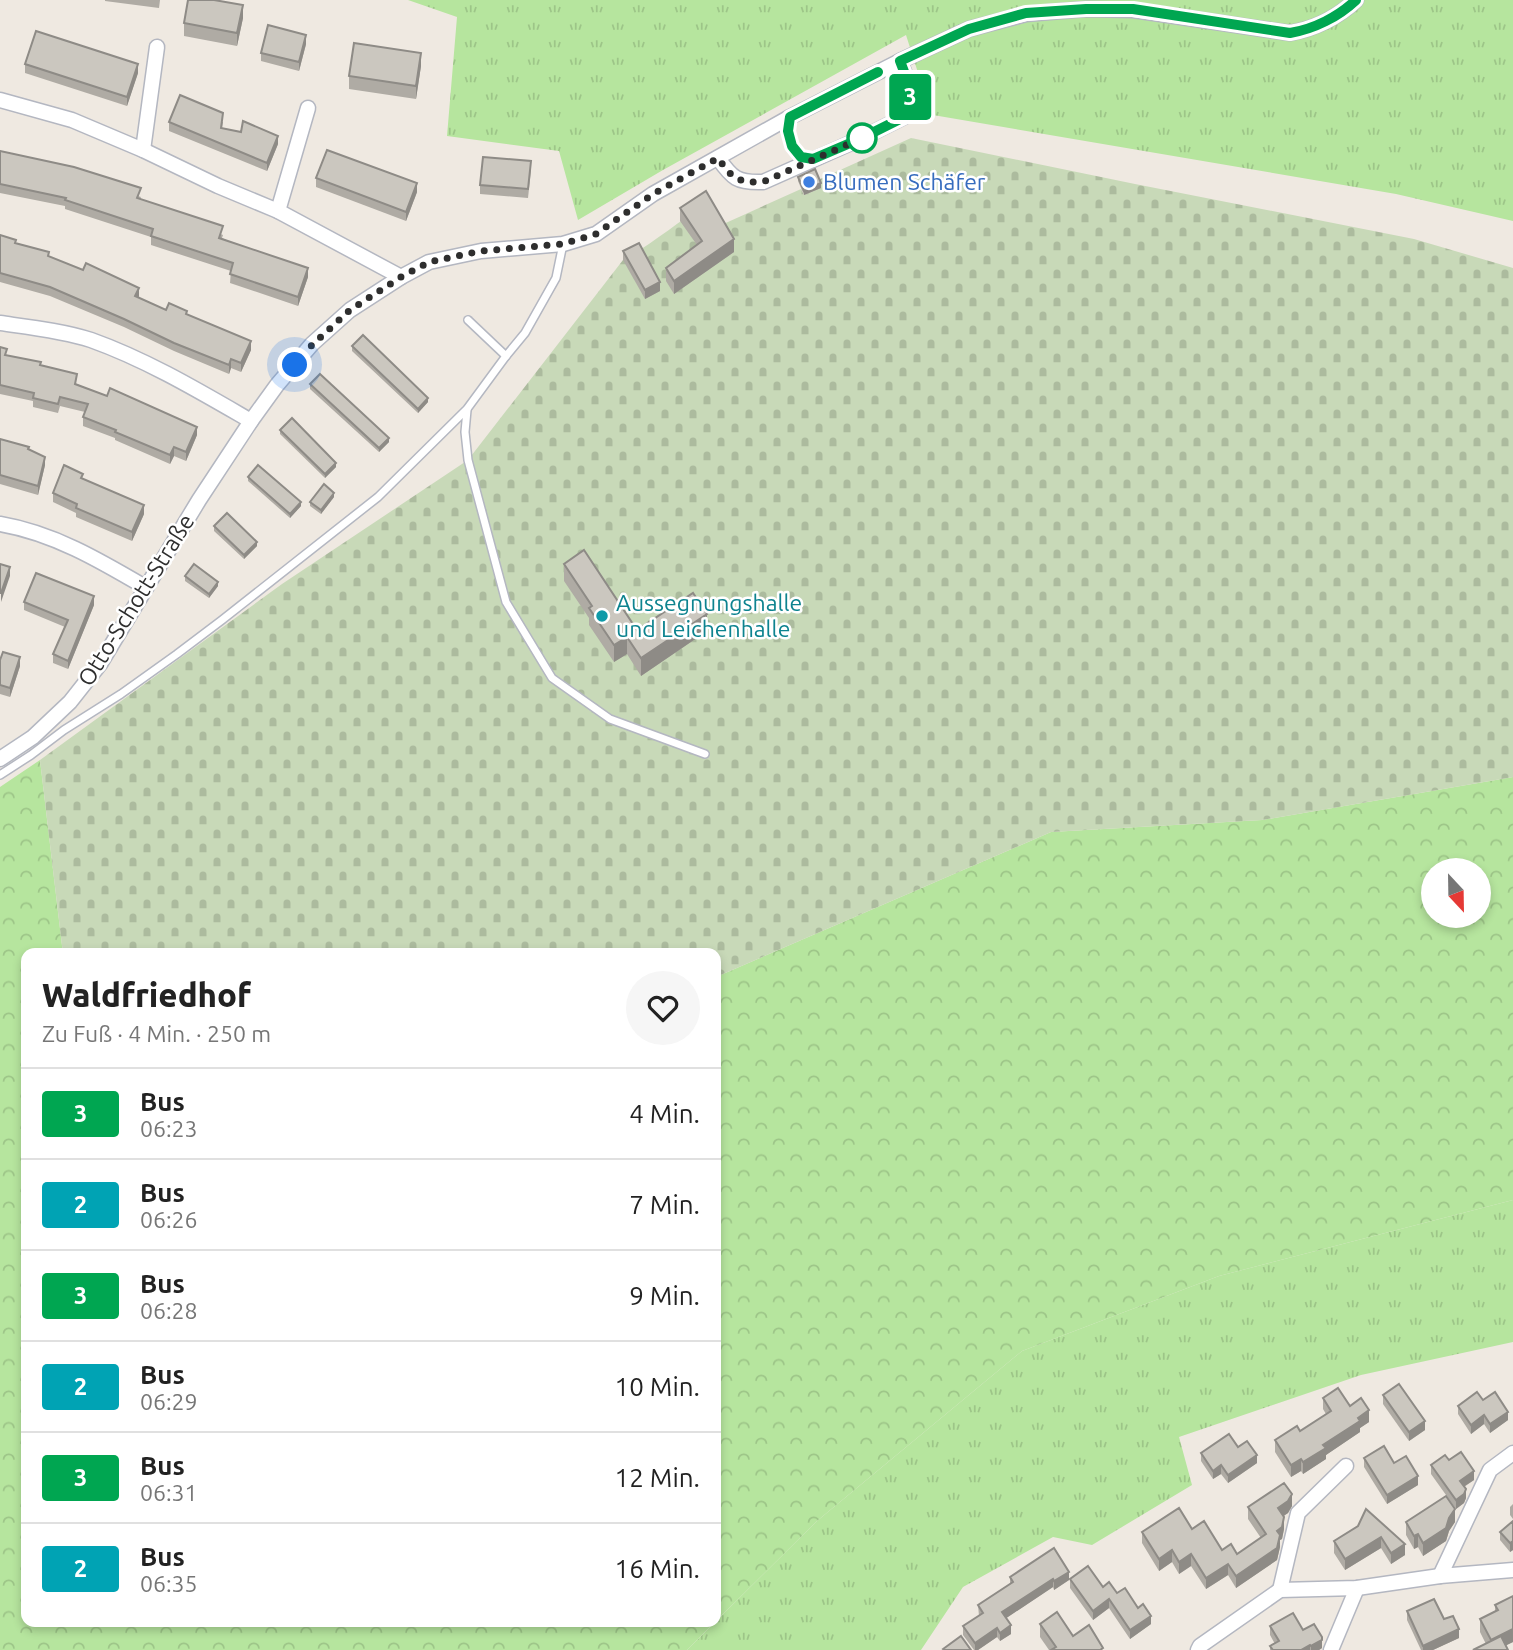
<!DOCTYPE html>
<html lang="de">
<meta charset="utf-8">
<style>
:root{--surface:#fff;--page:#f6f6f6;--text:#222;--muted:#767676;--line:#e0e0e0}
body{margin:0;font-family:Ubuntu,sans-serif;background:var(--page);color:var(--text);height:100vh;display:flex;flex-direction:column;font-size:26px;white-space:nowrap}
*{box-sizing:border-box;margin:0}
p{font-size:23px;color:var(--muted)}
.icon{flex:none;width:38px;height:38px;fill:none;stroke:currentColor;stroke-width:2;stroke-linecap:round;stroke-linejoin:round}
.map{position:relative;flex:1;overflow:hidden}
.panel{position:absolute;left:21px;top:948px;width:700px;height:679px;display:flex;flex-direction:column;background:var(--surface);border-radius:14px;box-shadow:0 4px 10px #0003}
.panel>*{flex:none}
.badge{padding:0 14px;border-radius:5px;font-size:24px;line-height:46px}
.needle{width:46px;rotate:158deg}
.controls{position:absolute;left:1421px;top:858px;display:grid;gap:14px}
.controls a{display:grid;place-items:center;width:70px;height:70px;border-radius:50%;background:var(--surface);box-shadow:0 4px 10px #0003;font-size:35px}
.you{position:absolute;width:35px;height:35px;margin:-18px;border:5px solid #fff;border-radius:50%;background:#1a73e8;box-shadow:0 0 0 10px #1a73e833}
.map>.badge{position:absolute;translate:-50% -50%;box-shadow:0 0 0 4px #fff}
.round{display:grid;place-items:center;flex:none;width:74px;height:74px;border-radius:37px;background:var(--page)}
.overview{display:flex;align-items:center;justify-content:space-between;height:119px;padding:0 21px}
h1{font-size:33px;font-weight:800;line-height:52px}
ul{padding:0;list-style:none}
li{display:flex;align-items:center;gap:21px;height:91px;padding:0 21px;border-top:2px solid var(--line)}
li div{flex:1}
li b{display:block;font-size:26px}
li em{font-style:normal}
li .badge{min-width:77px;font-weight:700;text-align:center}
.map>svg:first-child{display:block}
.grass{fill:url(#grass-tufts)}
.forest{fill:url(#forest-crowns);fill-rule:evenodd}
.cemetery{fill:url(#cemetery-stones)}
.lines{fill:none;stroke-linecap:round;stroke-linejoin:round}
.service-casing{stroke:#b4b7c1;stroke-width:10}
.minor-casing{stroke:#b4b7c1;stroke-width:17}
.service{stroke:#fff;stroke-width:7}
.minor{stroke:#fff;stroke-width:14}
.wall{fill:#afaba4}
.shaded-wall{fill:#8e8b86}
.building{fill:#cbc7bf;stroke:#8e8b86;stroke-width:2}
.line-casing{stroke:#fff;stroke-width:16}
.line{stroke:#00a651;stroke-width:10}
.walk{stroke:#2e2e2e;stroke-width:7;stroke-dasharray:0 12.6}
.stop-dot{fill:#fff;stroke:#00a651;stroke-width:3.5}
.shop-dot{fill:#3f7fe0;stroke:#fff;stroke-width:2.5}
.culture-dot{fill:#0f9aa8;stroke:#fff;stroke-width:2.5}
.labels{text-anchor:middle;stroke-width:5;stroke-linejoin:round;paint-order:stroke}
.shop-label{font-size:23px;fill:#366cbe;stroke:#fff;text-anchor:start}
.street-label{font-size:23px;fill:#2e2e2e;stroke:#fff}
.culture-label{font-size:23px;fill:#0d838f;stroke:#fff;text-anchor:start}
</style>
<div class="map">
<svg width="1513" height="1650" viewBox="0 0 1513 1650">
<defs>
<pattern id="grass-tufts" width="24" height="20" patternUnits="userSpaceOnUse" patternTransform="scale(1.75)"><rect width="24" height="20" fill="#b6e59e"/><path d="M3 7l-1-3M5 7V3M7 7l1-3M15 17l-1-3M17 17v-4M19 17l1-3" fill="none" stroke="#9dc588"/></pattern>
<pattern id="forest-crowns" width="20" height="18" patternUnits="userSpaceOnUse" patternTransform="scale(1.75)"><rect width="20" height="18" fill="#b6e59e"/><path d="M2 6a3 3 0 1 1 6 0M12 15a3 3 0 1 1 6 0" fill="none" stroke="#9dc588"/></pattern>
<pattern id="cemetery-stones" width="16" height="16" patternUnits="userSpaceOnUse" patternTransform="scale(1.75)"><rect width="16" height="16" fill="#c8d9b8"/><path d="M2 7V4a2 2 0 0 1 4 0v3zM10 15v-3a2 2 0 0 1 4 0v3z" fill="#acbb9e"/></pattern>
</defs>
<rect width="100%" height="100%" fill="#efe9e1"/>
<g class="grass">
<polygon points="408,0 1513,0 1513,221 1396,194 927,114 920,79 906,35 663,170 578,220 559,151 447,136 457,17"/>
<polygon points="1513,1200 1513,1342 1361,1375 1179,1437 1192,1485 1092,1545 1053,1537 963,1587 921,1650 687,1650 817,1521 1022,1351 1219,1276"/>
</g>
<g class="forest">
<polygon points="40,760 63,954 26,954 26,1622 715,1622 687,1650 0,1650 0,787"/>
<path d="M1513,777V1200L1219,1276L1022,1351L817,1521L716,1621V977L1051,832L1262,820ZM1433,870H1479V915H1433Z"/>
</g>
<path class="cemetery" d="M911,138L1135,184L1414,239L1513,268V777L1262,820L1051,832L716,977V954H63L40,760L282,584L468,460L623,260C652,244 678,222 706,204L719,226L801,189L804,195L820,188L818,180Z"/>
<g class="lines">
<defs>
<g id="service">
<path d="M790,118C787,134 788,155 809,158"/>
<polyline points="468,320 506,356"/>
<polyline points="467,410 465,432 468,460 506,602 552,678 610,719 705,754"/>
<polyline points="0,775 31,755 64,730 121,694 177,654 222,620 378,497 467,409 506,356 525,333 556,278 563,244"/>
</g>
<g id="minor">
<polyline points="0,100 72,120 143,150 218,186 278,211 401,277"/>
<polyline points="143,150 157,47"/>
<path d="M718,158C732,178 737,183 763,182L862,138L904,117L911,103L908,82L900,61"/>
<polyline points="278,211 308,108"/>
<path d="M0,323C28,327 64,331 91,340C147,360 199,391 251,421"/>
<path d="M0,524C53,533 99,560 145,587"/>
<path d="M0,759L33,737L70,702L100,664L199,500L251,421L277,385L312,344L350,310L401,277L429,262L481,251L563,244L596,234L653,194L790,117L900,61L969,29L1026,14L1086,9L1133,10L1290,33C1314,29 1338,17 1356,0"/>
<polyline points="1440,1576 1490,1470 1513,1453"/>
<polyline points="1280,1590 1298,1513 1346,1466"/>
<polyline points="1198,1650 1200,1646 1280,1590 1357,1588 1440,1576 1513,1570"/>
<polyline points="1331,1650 1357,1588"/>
</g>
</defs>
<use href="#service" class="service-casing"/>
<use href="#minor" class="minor-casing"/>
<use href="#service" class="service"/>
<use href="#minor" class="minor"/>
</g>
<g class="wall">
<polygon points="105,0 160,0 159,8 105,1"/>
<polygon points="243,18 237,46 184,36 184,23"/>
<polygon points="306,44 299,71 261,61 261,53"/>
<polygon points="25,64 138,73 127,106 25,73"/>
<polygon points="421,66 416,99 349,89 349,76"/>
<polygon points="169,122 223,122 222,128 278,144 267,171 169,131"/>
<polygon points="0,151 141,197 140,199 223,235 222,238 308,277 298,306 230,283 231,271 151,245 151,237 65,209 65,206 0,193"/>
<polygon points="531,170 528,198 480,194 480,185"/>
<polygon points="798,177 821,188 804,195 798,181"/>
<polygon points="316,178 417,192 406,221 316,187"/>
<polygon points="680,208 734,252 674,294 666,281 666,268 697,245 680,221"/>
<polygon points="0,235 16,243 49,256 139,296 138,298 166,310 187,314 251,350 241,372 231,368 229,374 174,351 124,327 50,296 0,282"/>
<polygon points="623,251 660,291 645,299 623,260"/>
<polygon points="352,346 428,402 418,413 352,351"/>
<polygon points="0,347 7,356 41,366 77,384 197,435 186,461 174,456 170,464 115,440 115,438 83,426 83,417 85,412 60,406 58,413 33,407 33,401 0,394"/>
<polygon points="310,384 389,442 379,452 310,389"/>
<polygon points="280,430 336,467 325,478 280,434"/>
<polygon points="0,439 29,449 45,465 38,495 0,484"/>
<polygon points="248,477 301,506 290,518 248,481"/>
<polygon points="83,479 144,514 132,541 76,517 76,513 53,502 53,493"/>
<polygon points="334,497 321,514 310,506 310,502"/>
<polygon points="214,526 257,546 244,559 214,531"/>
<polygon points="564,564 637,630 707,631 641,676 627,654 614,662 589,625 589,618 564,581"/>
<polygon points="185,576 218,586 209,598 185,581"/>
<polygon points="24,602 94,605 68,669 53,663 53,654 65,627 24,610"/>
<polygon points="0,660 20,666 10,697 0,694"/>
<polygon points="1383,1395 1425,1430 1409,1441 1383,1404"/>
<polygon points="1323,1398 1350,1406 1369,1422 1360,1428 1360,1432 1326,1455 1326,1459 1303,1474 1301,1471 1291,1477 1275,1452 1275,1440 1300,1431 1326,1414 1323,1409"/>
<polygon points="1483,1400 1508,1420 1490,1433 1484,1424 1471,1434 1458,1414 1458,1406"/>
<polygon points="1238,1447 1257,1463 1228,1483 1221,1474 1213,1479 1201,1461 1201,1453"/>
<polygon points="1364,1458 1394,1463 1418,1485 1387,1504 1364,1467"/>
<polygon points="1449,1460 1474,1480 1464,1487 1466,1498 1464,1503 1456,1509 1431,1474 1431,1465"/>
<polygon points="1513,1504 1513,1519 1510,1515 1510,1507"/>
<polygon points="1292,1506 1288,1513 1284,1516 1284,1529 1282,1539 1280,1540 1280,1547 1277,1560 1236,1588 1228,1575 1206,1589 1191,1566 1179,1574 1172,1562 1159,1571 1142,1543 1142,1532 1192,1529 1222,1550 1237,1554 1261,1538 1248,1519 1248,1507"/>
<polygon points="1366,1509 1405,1555 1391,1564 1381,1548 1345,1570 1334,1553 1334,1541 1358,1526"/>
<polygon points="1513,1521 1513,1550 1510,1552 1500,1540 1500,1532"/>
<polygon points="1406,1522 1455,1522 1449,1531 1446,1541 1423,1556 1418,1547 1414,1549 1406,1535"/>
<polygon points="1010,1577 1069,1580 1054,1590 1053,1587 1006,1618 1011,1634 1000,1641 997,1637 978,1650 974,1650 963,1635 963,1626 979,1616 978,1605 1010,1584"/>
<polygon points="1070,1579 1103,1587 1117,1593 1138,1608 1151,1624 1130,1639 1109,1608 1093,1620 1070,1588"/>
<polygon points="1513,1596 1513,1642 1506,1645 1486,1644 1480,1632 1480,1619 1495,1612 1495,1605"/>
<polygon points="1407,1611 1444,1619 1459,1638 1433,1650 1421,1650 1407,1620"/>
<polygon points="1040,1624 1073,1636 1103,1650 1049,1650 1040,1637"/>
<polygon points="1270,1626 1303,1630 1322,1648 1319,1650 1270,1650 1270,1646 1275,1644 1270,1635"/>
</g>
<g class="shaded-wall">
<polygon points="243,5 243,18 237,46 237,33"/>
<polygon points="306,35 306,44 299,71 299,62"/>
<polygon points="421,53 421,66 416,99 416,86"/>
<polygon points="138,64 138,73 127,106 127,97"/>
<polygon points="278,136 278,144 267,171 267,163"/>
<polygon points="417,183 417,192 406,221 406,212"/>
<polygon points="821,183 821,188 804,195 804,191"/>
<polygon points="734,239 734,252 674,294 674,281"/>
<polygon points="308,268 308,277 298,306 298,297"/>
<polygon points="660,282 660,291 645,299 645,290"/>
<polygon points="139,288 139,296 135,305 135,296"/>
<polygon points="251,341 251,350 241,372 241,363"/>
<polygon points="231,359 231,368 229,374 229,365"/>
<polygon points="428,398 428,402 418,413 418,409"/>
<polygon points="197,427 197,435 186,461 186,452"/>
<polygon points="389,438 389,442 379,452 379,448"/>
<polygon points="174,447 174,456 170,464 170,455"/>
<polygon points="45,457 45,465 38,495 38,486"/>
<polygon points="336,463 336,467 325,478 325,474"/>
<polygon points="334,493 334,497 321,514 321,510"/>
<polygon points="301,502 301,506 290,518 290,514"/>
<polygon points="144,505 144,514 132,541 132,532"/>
<polygon points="257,542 257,546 244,559 244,555"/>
<polygon points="10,567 10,576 1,602 1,593"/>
<polygon points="218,582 218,586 209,598 209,594"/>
<polygon points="94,596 94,605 68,669 68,661"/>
<polygon points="707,614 707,631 641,676 641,658"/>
<polygon points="627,637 627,654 614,662 614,645"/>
<polygon points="20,657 20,666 10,697 10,688"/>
<polygon points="1369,1410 1369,1422 1360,1428 1360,1432 1326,1455 1326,1459 1303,1474 1303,1462 1323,1445 1358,1418"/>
<polygon points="1508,1412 1508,1420 1490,1433 1490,1424"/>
<polygon points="1484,1415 1484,1424 1471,1434 1471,1425"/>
<polygon points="1425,1421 1425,1430 1409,1441 1409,1432"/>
<polygon points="1257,1455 1257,1463 1228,1483 1228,1475"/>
<polygon points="1301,1459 1301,1471 1291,1477 1291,1465"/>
<polygon points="1221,1465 1221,1474 1213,1479 1213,1471"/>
<polygon points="1474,1471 1474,1480 1460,1489 1460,1481"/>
<polygon points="1418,1476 1418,1485 1387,1504 1387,1495"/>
<polygon points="1466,1489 1466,1498 1464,1503 1456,1509 1456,1500"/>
<polygon points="1292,1494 1292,1506 1288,1513 1278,1519 1278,1508"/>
<polygon points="1455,1509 1455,1522 1449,1531 1446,1541 1423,1556 1423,1543 1449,1518"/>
<polygon points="1284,1517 1284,1529 1282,1539 1280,1540 1280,1547 1277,1560 1236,1588 1236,1576 1277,1531"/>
<polygon points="1418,1534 1418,1547 1414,1549 1414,1536"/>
<polygon points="1381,1537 1381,1548 1345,1570 1345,1559"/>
<polygon points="1513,1541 1513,1550 1510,1552 1510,1543"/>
<polygon points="1405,1544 1405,1555 1391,1564 1391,1553"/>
<polygon points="1172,1550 1172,1562 1159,1571 1159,1559"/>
<polygon points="1191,1554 1191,1566 1179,1574 1179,1562"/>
<polygon points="1228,1564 1228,1575 1206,1589 1206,1578"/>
<polygon points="1069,1572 1069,1580 1054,1590 1054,1581"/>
<polygon points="1053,1579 1053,1587 1002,1621 1002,1612"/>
<polygon points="1109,1599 1109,1608 1093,1620 1093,1611"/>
<polygon points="1151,1616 1151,1624 1130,1639 1130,1630"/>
<polygon points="1011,1625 1011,1634 1000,1641 1000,1633"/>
<polygon points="997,1628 997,1637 978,1650 975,1650 975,1643"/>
<polygon points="1459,1629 1459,1638 1433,1650 1423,1650 1423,1646"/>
<polygon points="1513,1629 1513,1642 1497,1650 1491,1650 1491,1640"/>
<polygon points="1322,1637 1322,1648 1319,1650 1311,1650 1311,1646"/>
<polygon points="1310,1645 1310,1650 1301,1650"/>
</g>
<g class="building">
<polygon points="188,0 214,0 243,5 237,33 184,23"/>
<polygon points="268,25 306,35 299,62 261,53"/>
<polygon points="36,31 138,64 127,97 25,64"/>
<polygon points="354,43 421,53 416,86 349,76"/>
<polygon points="180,95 223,113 221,128 241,132 243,121 278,136 267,163 169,122"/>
<polygon points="327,150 417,183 406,212 316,178"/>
<polygon points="0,151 74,167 141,188 137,198 223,226 219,238 308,268 298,297 230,274 233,263 151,236 153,229 65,200 66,198 0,184"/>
<polygon points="483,157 531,161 528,189 480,185"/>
<polygon points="815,169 821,183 804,191 798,177"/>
<polygon points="706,191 734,239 674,281 666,268 702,241 680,208"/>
<polygon points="0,235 16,240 15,243 49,252 48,256 83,270 86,263 139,288 135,296 166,310 169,303 187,311 186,314 251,341 241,363 231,359 229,365 174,343 124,319 50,287 0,273"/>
<polygon points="639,243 660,282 645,290 623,251"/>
<polygon points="363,335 428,398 418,409 352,346"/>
<polygon points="0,347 7,349 5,355 41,362 40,365 77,374 75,384 107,396 110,388 197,427 186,452 174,447 170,455 115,432 116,430 83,417 88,404 60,397 58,404 33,398 34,393 0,385"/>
<polygon points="320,374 389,438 379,448 310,384"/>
<polygon points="292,418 336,463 325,474 280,430"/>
<polygon points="0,439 29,447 28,449 45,457 38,486 0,475"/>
<polygon points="64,465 83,474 81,478 144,505 132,532 76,508 77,504 53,493"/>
<polygon points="258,465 301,502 290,514 248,477"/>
<polygon points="324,484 334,493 321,510 310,502"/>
<polygon points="227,513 257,542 244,555 214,526"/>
<polygon points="584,550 637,630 693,593 707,614 641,658 627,637 614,645 589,608 592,606 564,564"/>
<polygon points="0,564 10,567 1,593 0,593"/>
<polygon points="194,564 218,582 209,594 185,576"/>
<polygon points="36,573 94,596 68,661 53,654 68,620 24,602"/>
<polygon points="3,652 20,657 10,688 0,685 0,660"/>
<polygon points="1399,1384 1425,1421 1409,1432 1383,1395"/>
<polygon points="1338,1388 1350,1406 1361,1398 1369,1410 1358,1418 1360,1421 1323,1445 1326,1448 1303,1462 1301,1459 1291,1465 1275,1440 1297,1426 1300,1431 1331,1411 1323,1398"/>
<polygon points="1477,1392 1483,1400 1495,1392 1508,1412 1490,1424 1484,1415 1471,1425 1458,1406"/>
<polygon points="1229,1434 1238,1447 1247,1441 1257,1455 1228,1475 1221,1465 1213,1471 1201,1453"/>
<polygon points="1384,1446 1394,1463 1406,1456 1418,1476 1387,1495 1364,1458"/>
<polygon points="1461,1452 1474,1471 1460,1481 1466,1489 1464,1494 1456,1500 1431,1465 1445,1455 1449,1460"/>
<polygon points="1284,1483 1292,1494 1288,1501 1278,1508 1284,1517 1282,1527 1277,1531 1280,1535 1277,1548 1236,1576 1228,1564 1206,1578 1191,1554 1179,1562 1172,1550 1159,1559 1142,1532 1179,1508 1192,1529 1204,1521 1222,1550 1231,1544 1237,1554 1266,1534 1248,1507"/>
<polygon points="1446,1496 1455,1509 1449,1518 1446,1528 1423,1543 1418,1534 1414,1536 1406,1522"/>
<polygon points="1366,1509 1405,1544 1391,1553 1381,1537 1345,1559 1334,1541 1358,1526"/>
<polygon points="1513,1521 1513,1541 1510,1543 1500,1532"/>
<polygon points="1054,1548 1069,1572 1054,1581 1053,1579 1002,1612 1011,1625 1000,1633 997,1628 975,1643 963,1626 983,1613 978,1605 1013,1582 1010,1577"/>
<polygon points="1088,1566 1103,1587 1109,1582 1117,1593 1125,1588 1138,1608 1143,1604 1151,1616 1130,1630 1109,1599 1093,1611 1070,1579"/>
<polygon points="1513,1596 1513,1629 1491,1640 1480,1619 1498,1610 1495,1605"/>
<polygon points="1434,1599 1444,1619 1453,1616 1459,1629 1423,1646 1407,1611"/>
<polygon points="1057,1612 1073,1636 1089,1625 1103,1648 1100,1650 1051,1650 1056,1647 1040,1624"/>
<polygon points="1293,1613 1303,1630 1314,1624 1322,1637 1322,1640 1311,1646 1310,1645 1301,1650 1273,1650 1270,1646 1279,1641 1270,1626"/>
<polygon points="961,1636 971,1650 944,1650 943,1649"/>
<polygon points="1501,1636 1508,1650 1473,1650"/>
</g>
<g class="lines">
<defs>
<path id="line" d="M878,72L790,117L788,131L792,146L801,157L813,159L862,138L904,117L911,103L908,82L900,61L969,29L1026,13L1086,9H1133L1290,33C1314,29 1338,17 1356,0"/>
</defs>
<use href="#line" class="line-casing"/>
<use href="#line" class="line"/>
<path class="walk" d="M295,365L312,345L350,310L401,277L429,262L481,251L563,244L596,234L653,194L718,158C732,178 737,183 763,182L862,138"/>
</g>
<circle class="stop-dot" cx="862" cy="138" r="14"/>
<circle class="shop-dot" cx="809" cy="182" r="7"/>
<circle class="culture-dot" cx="602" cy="616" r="7"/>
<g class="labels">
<g class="shop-label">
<text x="823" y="190">Blumen Schäfer</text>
</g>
<g class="street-label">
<text transform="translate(136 600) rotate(-58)" y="8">Otto-Schott-Straße</text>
</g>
<g class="culture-label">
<text x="616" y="611">Aussegnungshalle<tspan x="616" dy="26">und Leichenhalle</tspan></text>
</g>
</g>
</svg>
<div class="controls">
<a><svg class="needle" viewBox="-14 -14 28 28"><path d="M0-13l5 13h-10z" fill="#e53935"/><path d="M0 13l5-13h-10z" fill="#767676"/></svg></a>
</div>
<div class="you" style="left:295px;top:365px"></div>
<b class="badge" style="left:910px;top:97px;background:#00a651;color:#fff">3</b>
<section class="panel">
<div class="overview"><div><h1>Waldfriedhof</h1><p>Zu Fuß · 4 Min. · 250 m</p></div><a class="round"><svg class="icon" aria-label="heart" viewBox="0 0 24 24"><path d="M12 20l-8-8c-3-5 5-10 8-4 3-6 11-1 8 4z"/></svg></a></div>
<ul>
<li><span class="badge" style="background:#00a651;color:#fff">3</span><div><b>Bus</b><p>06:23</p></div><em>4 Min.</em></li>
<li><span class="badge" style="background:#00a3b4;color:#fff">2</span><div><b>Bus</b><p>06:26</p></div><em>7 Min.</em></li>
<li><span class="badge" style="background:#00a651;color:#fff">3</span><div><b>Bus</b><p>06:28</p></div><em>9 Min.</em></li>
<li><span class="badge" style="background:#00a3b4;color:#fff">2</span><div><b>Bus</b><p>06:29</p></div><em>10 Min.</em></li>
<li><span class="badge" style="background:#00a651;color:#fff">3</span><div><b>Bus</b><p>06:31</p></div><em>12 Min.</em></li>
<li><span class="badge" style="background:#00a3b4;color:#fff">2</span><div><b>Bus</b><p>06:35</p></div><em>16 Min.</em></li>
</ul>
</section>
</div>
